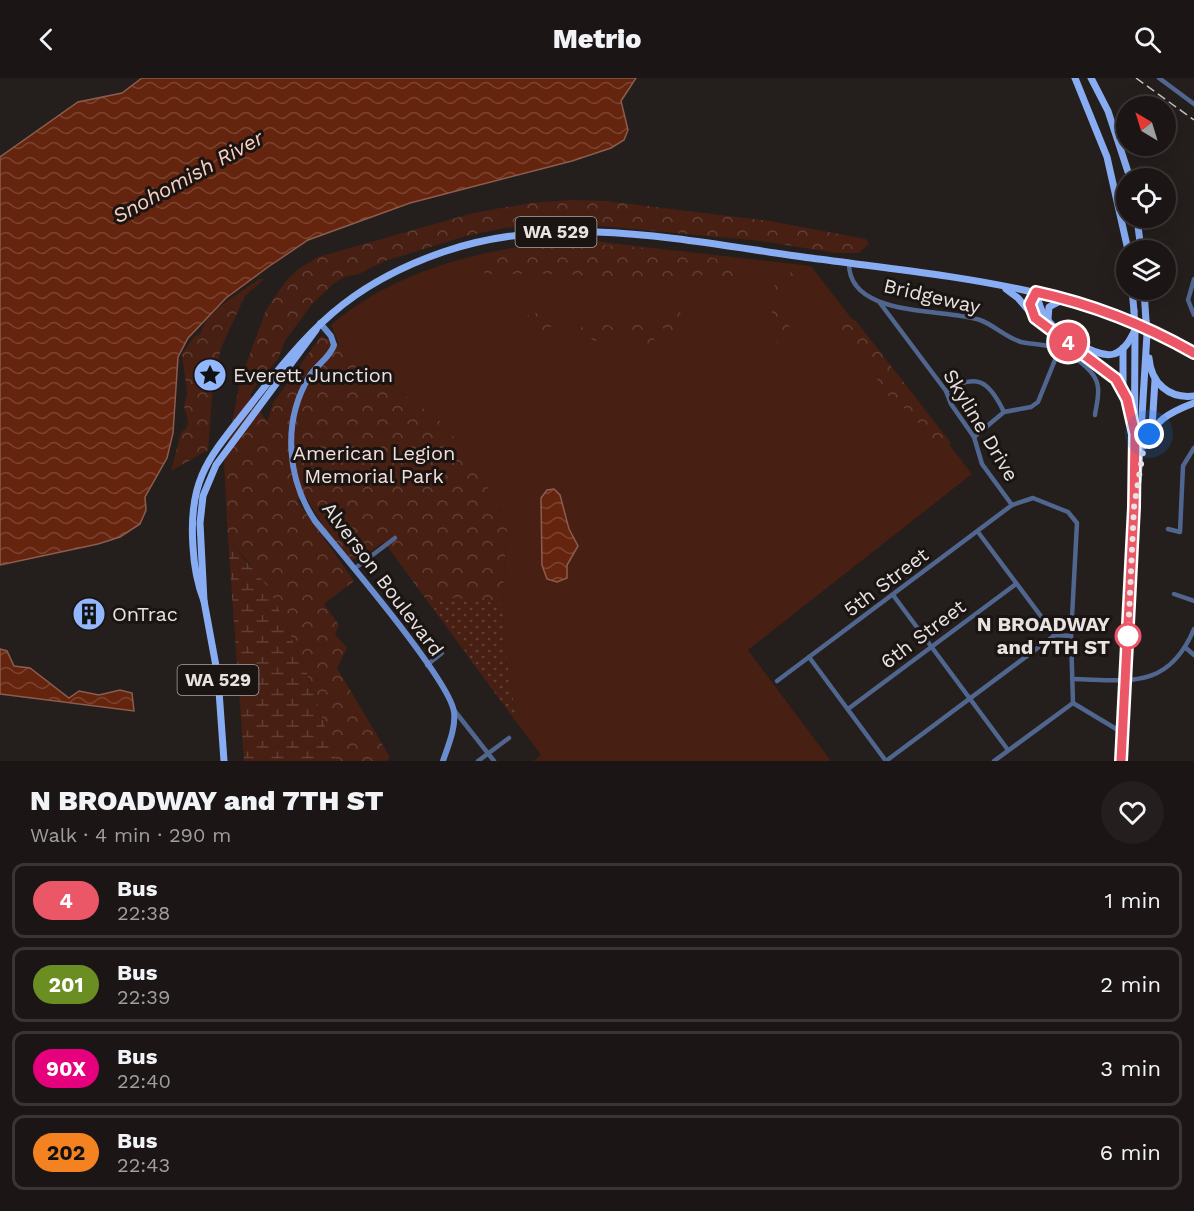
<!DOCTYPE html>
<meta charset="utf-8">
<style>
:root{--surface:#1b1615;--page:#241f1e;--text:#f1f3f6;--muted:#a09fa0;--line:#393534}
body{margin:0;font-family:"Work Sans",sans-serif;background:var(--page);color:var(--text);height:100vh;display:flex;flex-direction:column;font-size:22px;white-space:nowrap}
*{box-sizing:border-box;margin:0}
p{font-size:20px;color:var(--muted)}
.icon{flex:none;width:33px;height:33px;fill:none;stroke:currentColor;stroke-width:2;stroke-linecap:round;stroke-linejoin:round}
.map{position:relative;height:683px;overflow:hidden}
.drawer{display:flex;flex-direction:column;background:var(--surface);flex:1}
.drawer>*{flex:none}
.badge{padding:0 12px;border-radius:20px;font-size:21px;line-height:39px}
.needle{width:39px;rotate:322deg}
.buttons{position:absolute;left:1116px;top:18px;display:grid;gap:12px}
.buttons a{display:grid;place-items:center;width:60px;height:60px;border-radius:50%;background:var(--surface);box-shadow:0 6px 24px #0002,0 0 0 2px var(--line);font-size:30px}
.you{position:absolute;width:30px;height:30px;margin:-15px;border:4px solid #fff;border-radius:50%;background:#1a73e8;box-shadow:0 0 0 9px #1a73e833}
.map>.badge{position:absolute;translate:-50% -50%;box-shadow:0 0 0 3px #fff}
.round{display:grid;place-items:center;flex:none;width:63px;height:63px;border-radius:32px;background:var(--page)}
.headline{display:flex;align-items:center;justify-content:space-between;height:102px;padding:0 30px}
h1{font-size:28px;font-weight:800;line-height:45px}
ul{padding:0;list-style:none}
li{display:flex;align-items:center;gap:18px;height:75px;margin:0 12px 9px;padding:0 18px;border:3px solid var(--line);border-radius:12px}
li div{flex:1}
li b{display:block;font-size:22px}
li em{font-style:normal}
li .badge{min-width:66px;font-weight:700;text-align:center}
header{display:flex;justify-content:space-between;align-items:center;height:78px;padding:0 30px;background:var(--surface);font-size:27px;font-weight:800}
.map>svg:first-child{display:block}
.grass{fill:#471f13}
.forest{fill:url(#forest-crowns)}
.wetland{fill:url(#wetland-marsh)}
.garden{fill:url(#garden-dots)}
.water{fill:url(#water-waves);stroke:#8c5d4e;stroke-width:1.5}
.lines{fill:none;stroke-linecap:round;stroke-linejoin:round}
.street{stroke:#50668f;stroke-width:4.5}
.secondary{stroke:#6a8dd0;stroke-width:6}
.primary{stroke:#89adf3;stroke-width:7}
.rail{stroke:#c6c0bf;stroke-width:1.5;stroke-dasharray:9 4.5;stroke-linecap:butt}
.primary-bridge{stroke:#89adf3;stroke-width:7}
.line-casing{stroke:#fff;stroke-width:14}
.line{stroke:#ec5767;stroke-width:9}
.walk{stroke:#e8e3e2;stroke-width:6;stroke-dasharray:0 10.8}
.stop-dot{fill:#fff;stroke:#ec5767;stroke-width:3}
.labels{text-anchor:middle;stroke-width:6;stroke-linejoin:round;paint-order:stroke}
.shield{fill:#1a1412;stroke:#aaa5a4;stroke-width:1.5}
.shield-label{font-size:18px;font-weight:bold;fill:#e8e3e2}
.street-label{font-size:20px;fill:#e8e3e2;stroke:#1a1412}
.poi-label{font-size:20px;fill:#e8e3e2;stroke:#1a1412;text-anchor:start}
.park-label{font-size:20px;fill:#f4ded7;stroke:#1a1412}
.stop-label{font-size:20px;font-weight:bold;fill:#e8e3e2;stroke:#1a1412;text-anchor:end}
.water-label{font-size:21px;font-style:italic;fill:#fad0c2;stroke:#1a1412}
</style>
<header><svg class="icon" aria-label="back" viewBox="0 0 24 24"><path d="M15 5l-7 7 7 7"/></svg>Metrio<svg class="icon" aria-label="search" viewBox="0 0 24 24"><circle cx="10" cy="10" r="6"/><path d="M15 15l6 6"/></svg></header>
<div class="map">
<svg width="1194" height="683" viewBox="0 0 1194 683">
<defs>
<pattern id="forest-crowns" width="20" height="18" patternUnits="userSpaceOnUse" patternTransform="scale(1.5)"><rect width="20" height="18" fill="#471f13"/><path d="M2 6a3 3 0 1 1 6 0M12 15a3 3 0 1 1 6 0" fill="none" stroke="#623f35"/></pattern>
<pattern id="wetland-marsh" width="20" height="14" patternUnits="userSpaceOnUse" patternTransform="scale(1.5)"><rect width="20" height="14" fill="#471f13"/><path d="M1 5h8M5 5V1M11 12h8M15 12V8" fill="none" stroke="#623f35"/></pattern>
<pattern id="garden-dots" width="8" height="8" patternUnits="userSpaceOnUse" patternTransform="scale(1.5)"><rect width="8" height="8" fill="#471f13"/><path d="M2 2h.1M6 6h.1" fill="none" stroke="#623f35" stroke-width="1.8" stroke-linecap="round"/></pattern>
<pattern id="water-waves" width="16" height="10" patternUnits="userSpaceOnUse" patternTransform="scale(1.5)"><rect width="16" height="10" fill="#65240e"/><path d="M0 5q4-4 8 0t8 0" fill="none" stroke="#7b4431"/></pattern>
</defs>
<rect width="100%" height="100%" fill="#241e1c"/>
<path class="grass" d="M563,163H594L811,188L972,396L748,572L831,683H533L541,677L517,645L506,577L502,526L507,451L504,438L477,391L445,347L339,266L331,247C395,192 482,171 563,163Z"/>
<g class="forest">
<polygon points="571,122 606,123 770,143 866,161 869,166 859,175 836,175 760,163 569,145 505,150 466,158 385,183 359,196 344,199 332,207 312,226 285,263 278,281 258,304 250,317 267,344 273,325 321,258 339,266 445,347 477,391 504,438 507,451 502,526 506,577 517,645 384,464 361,480 351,482 324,449 306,419 297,422 354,503 324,526 339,547 335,556 347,570 337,590 390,679 387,683 337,683 306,593 289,554 249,485 228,462 224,386 240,303 266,232 285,204 298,191 318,179 473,135 531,125"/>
<path d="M603,167C645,170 687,172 728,184L735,196L734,203L717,195L655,203L565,196H485L481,186C511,167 568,168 603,167Z"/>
<polygon points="793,193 800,198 798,205 787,205 780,213 778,236 791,250 783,268 777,266 777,254 764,253 772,234 775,203"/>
<path d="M259,201H264L245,218L221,270L213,306L208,372L171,393L181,355L187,349L188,343L184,328L187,315L182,276L194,259L201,255C206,232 241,215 259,201Z"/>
<polygon points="551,230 556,234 556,246 540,255 527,248 524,239"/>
<polygon points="676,231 693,245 692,248 675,245 675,251 668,258 659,243 661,237"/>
<polygon points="844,237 856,243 951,365 943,374 909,334 885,315 872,292 857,275 839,263 839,247"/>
<polygon points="601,244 612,249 643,244 655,254 652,257 658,269 646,265 631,255 614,264 607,261 594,263 587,258 577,260 564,254"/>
</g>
<polygon class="wetland" points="228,462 269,510 306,593 337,683 244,683"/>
<polygon class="garden" points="457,520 502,526 506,577 517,645 428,522"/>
<g class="water">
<polygon points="142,0 636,0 621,23 628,52 624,62 611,70 572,83 410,125 308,162 268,189 226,220 188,260 178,279 173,355 167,380 145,419 146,432 140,446 120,459 98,466 0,487 0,79 78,24 122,15"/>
<polygon points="554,411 560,417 569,451 578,468 567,487 567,500 557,504 547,501 542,487 541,420 547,412"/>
<polygon points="0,571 7,573 14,588 30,590 69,620 79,613 99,617 120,612 132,615 134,633 0,616"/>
</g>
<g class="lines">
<g class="street">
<polyline points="1159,0 1194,26"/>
<path d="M849,185C848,240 944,230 980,242C994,247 1005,259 1021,264C1030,266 1039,266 1048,268C1065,271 1097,291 1098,310C1099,319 1096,329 1095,337"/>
<polyline points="1194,201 1188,222 1194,237"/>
<polyline points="880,225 946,313 951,326 974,359 982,386 1012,427"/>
<path d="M946,313C977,294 989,303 1004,334"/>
<polyline points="974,359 1004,334 1031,329 1038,324 1059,272"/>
<polyline points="1168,451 1180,454 1183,388 1194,370"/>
<polyline points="978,454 1055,557"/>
<polyline points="354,491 395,460"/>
<polyline points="1174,516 1194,523"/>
<polyline points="893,517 1008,672"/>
<polyline points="1186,570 1194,577"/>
<polyline points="809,579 886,683"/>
<polyline points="427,587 442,575"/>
<path d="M1072,601C1127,602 1168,613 1194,551"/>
<polyline points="777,603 1012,427 1033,420 1068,434 1077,445 1071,558 1073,625"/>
<polyline points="848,631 1016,506"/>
<polyline points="454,632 494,683"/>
<polyline points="478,683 509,660"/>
<polyline points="886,683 1055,557 1071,558"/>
<polyline points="994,683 1073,625 1123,655"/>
</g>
<path class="secondary" d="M320,245L331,258L334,267C330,280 316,287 309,299C282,344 287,401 315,443C341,475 450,602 454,634C456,650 448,668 443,683"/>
<g class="primary">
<polyline points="1075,0 1107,79 1128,172"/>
<polyline points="1091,0 1108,33 1130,100"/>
<polyline points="1137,140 1141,172"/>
<polyline points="1006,211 1018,220 1035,240 1116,301 1124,311 1132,341"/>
<polyline points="1132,212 1134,233"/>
<polyline points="1144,212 1146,243"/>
<path d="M1036,214C1038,223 1040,232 1046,240C1056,254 1097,281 1114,276C1125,272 1130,262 1135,252"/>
<polyline points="1048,241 1049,229 1064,221"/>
<polyline points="1123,270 1123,310"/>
<path d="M1149,280C1151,305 1169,321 1194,318"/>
<polyline points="1152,350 1155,302"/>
<path d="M1144,368C1153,343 1170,334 1194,325"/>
<polyline points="1138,403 1147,256"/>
<path d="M204,523C197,505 194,488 193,469C188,401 209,380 248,330C308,253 347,207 443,174C561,133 691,164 811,180C942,198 1078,207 1194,275"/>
<polyline points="224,683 218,599 204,523 200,445 203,418 216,387 316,252"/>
<polyline points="1122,683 1134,429 1135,252"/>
</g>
<polyline class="rail" points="1136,0 1194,42"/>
<g class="primary-bridge">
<polyline points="1134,233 1135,252"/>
<polyline points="1146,243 1147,256"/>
</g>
</g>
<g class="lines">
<defs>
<path id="line" d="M1121,683L1134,429L1135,356L1127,321L1116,301L1035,240L1030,226L1036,214C1091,226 1145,247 1194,275"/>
</defs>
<use href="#line" class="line-casing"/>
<use href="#line" class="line"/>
<polyline class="walk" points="1128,558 1134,429 1144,368 1149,356"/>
</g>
<defs>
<symbol id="sight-disc" viewBox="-11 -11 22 22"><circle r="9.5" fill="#92b7fd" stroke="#1a1412"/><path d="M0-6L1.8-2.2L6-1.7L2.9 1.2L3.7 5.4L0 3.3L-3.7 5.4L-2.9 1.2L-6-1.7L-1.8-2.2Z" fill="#111"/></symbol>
<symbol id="building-disc" viewBox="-11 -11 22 22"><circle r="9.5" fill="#92b7fd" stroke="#1a1412"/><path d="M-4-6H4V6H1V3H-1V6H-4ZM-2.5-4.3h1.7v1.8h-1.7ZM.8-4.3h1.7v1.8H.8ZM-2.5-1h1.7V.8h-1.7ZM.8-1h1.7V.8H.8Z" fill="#111"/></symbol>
</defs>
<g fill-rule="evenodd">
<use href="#sight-disc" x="191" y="278" width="38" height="38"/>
<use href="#building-disc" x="70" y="517" width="38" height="38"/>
</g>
<circle class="stop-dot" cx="1128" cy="558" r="12"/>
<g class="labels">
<g class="shield">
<rect x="515.5" y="139" width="81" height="30" rx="4.5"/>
<rect x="177.5" y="587" width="81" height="30" rx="4.5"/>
</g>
<g class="shield-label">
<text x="556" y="160">WA 529</text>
<text x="218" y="608">WA 529</text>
</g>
<g class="street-label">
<text transform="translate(932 218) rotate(13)" y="7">Bridgeway</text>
<text transform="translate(981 347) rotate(59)" y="7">Skyline Drive</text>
<text transform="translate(383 501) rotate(53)" y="7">Alverson Boulevard</text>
<text transform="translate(886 504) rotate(-37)" y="7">5th Street</text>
<text transform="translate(923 556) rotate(-37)" y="7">6th Street</text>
</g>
<g class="poi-label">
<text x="233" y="304">Everett Junction</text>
<text x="112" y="543">OnTrac</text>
</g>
<g class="park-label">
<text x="374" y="382">American Legion<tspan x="374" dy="23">Memorial Park</tspan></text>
</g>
<g class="stop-label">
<text x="1110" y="553">N BROADWAY<tspan x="1110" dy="23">and 7TH ST</tspan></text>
</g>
<g class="water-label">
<text transform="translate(188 99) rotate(-29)" y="7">Snohomish River</text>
</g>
</g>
</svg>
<div class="buttons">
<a><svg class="needle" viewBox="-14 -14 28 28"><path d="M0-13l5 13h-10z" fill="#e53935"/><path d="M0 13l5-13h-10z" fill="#a09fa0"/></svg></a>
<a><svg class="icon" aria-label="locate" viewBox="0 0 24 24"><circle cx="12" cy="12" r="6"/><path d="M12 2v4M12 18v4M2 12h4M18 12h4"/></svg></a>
<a><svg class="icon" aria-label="layers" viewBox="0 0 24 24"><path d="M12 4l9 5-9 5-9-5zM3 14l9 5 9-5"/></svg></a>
</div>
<div class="you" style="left:1149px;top:356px"></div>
<b class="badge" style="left:1068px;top:264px;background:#ec5767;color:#fff">4</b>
</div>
<section class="drawer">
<div class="headline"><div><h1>N BROADWAY and 7TH ST</h1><p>Walk · 4 min · 290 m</p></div><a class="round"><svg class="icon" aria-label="heart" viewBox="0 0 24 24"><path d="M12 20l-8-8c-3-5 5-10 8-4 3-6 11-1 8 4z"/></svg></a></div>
<ul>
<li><span class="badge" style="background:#ec5767;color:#fff">4</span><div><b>Bus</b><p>22:38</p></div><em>1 min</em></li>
<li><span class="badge" style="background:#6b8e23;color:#fff">201</span><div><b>Bus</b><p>22:39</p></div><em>2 min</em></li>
<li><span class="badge" style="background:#e6007e;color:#fff">90X</span><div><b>Bus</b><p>22:40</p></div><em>3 min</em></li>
<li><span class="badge" style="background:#f58220;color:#111">202</span><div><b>Bus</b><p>22:43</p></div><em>6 min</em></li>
</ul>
</section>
